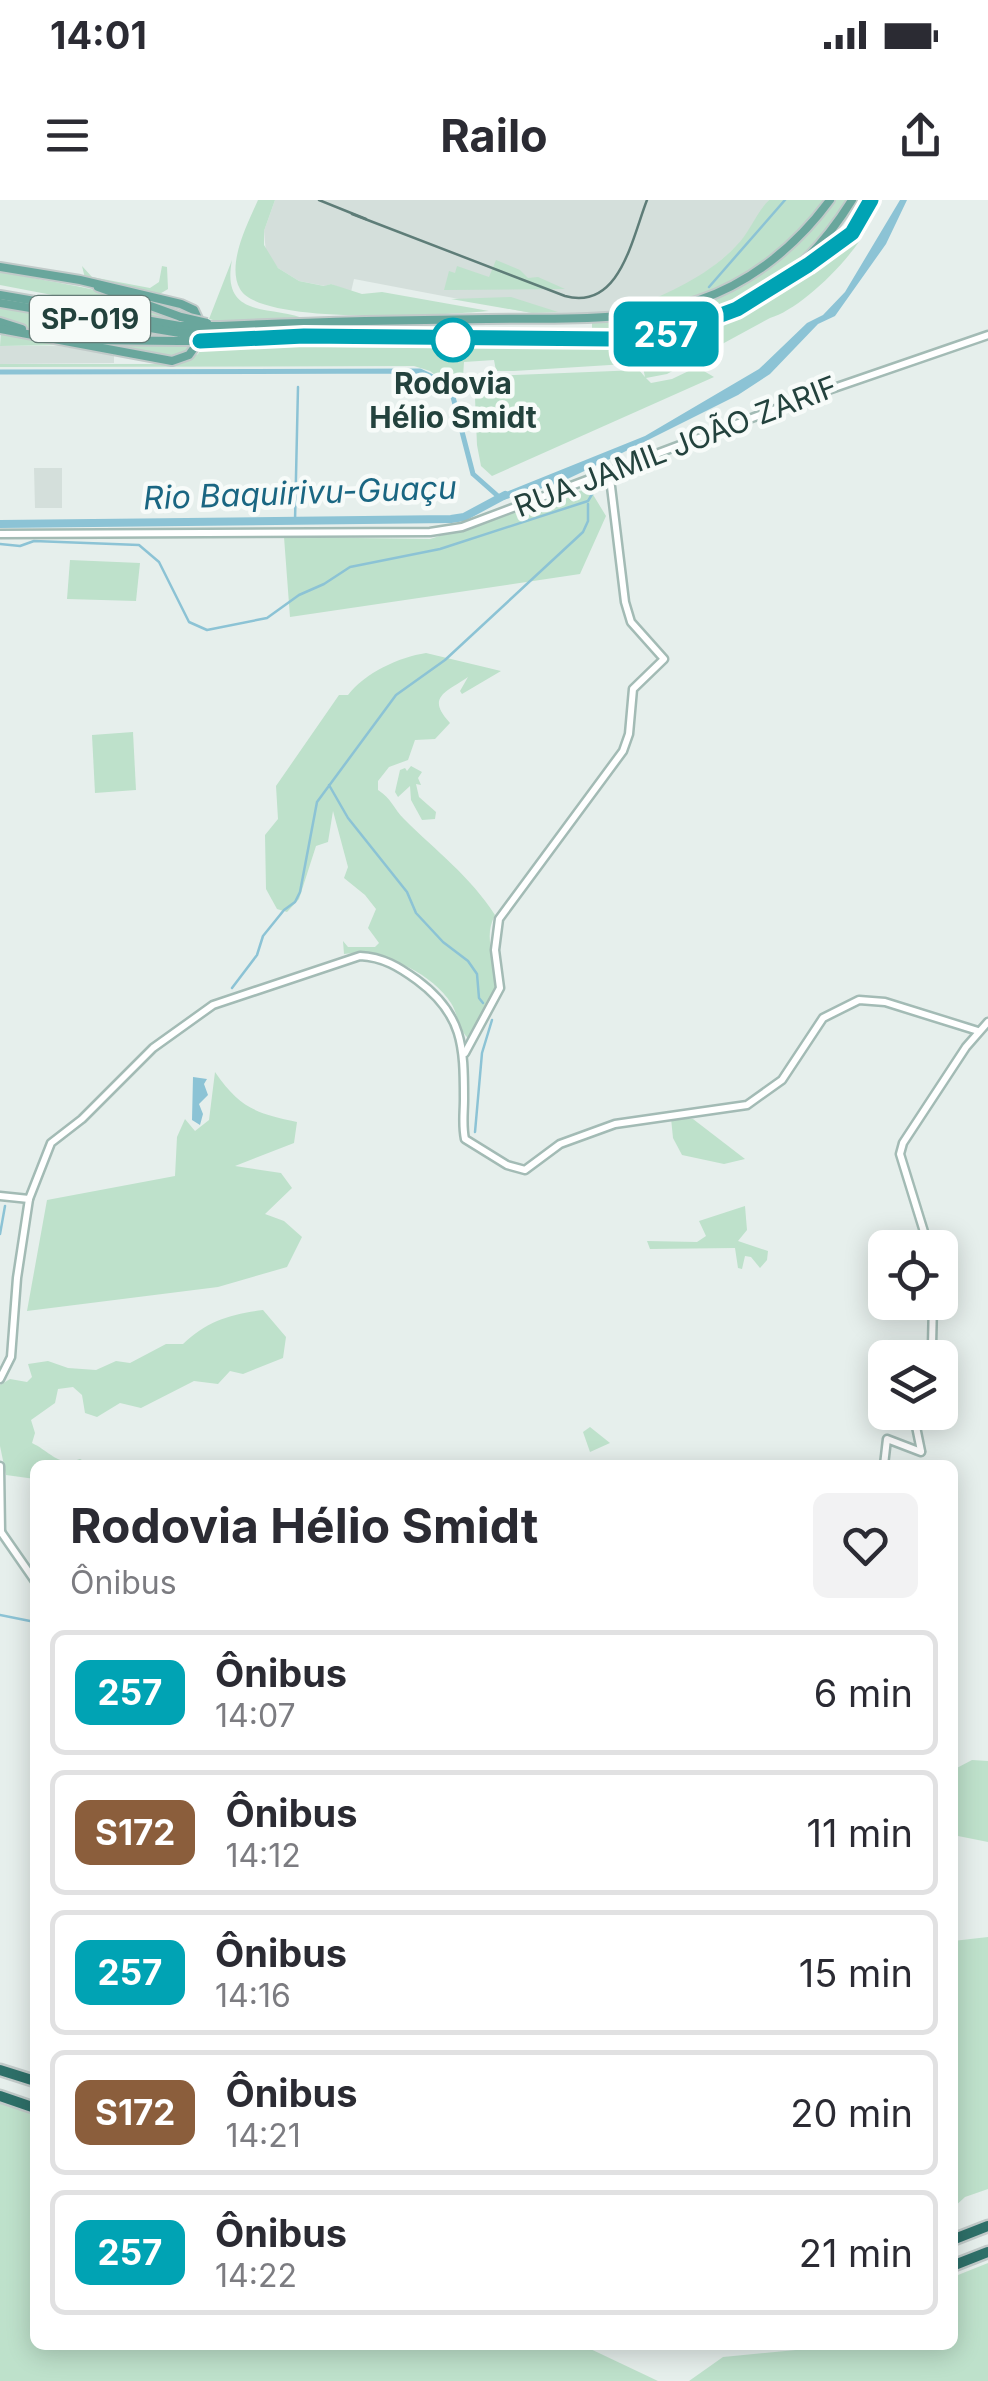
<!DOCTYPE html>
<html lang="pt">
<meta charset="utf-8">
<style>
:root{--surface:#fff;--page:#f2f2f3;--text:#2b2b33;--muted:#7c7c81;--line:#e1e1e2}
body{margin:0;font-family:Inter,sans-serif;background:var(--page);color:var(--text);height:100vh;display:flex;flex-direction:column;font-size:38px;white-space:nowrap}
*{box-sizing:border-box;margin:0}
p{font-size:32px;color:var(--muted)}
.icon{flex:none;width:55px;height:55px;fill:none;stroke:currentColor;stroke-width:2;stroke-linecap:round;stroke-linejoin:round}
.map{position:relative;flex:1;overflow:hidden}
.side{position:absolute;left:30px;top:1260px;width:928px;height:890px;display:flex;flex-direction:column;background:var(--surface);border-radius:15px;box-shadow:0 5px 25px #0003}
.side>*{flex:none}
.badge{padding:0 20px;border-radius:15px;font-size:35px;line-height:65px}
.tools{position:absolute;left:868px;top:1030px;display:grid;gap:20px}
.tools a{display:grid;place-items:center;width:90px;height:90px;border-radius:15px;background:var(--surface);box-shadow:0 5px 25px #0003;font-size:50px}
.map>.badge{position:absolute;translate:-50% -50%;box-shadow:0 0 0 5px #fff}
.round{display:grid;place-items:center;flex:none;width:105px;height:105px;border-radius:15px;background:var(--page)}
.headline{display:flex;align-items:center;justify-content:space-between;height:170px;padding:0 40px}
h1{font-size:48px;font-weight:700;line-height:75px}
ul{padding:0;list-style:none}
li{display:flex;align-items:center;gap:30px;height:125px;margin:0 20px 15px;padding:0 20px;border:5px solid var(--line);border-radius:15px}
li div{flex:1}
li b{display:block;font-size:38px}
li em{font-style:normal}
li .badge{min-width:110px;font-weight:700;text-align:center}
.status{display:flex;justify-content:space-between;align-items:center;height:70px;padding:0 50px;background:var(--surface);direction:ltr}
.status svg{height:28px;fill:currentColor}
header{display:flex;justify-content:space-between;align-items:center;height:130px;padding:0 40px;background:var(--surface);font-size:45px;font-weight:700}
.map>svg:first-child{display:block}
.built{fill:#d4dfdb}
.green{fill:#bee1cb}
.water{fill:#8cc3d5}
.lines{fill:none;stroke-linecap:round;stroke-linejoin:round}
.stream{stroke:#8cc3d5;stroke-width:2.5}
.canal{stroke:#8cc3d5;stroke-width:5}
.river{stroke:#8cc3d5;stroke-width:8}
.secondary-casing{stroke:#a3bbb5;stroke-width:11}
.primary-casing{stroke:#c1cac9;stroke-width:12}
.highway-casing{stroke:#c1cac9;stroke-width:15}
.secondary{stroke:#fff;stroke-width:6}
.primary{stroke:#69a69c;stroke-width:8}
.highway{stroke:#2e7069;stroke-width:10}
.tram{stroke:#5e7d78;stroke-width:2.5}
.rail-casing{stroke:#5e7d78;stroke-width:6}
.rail{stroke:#f7fbf9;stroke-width:2.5;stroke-dasharray:8;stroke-linecap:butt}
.primary-bridge-casing{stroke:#c1cac9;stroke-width:12;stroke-linecap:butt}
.primary-bridge{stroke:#69a69c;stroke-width:8}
.line-casing{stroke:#fff;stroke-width:22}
.line{stroke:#00a3b4;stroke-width:15}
.stop-dot{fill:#fff;stroke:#00a3b4;stroke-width:5}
.labels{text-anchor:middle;stroke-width:9;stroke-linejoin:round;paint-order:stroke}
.shield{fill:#f7fbf9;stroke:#637a75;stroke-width:2.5}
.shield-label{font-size:28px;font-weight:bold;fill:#23423d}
.stop-label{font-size:30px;font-weight:bold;fill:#23423d;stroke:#f7fbf9}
.street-label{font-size:30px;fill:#23423d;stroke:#f7fbf9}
.water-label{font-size:32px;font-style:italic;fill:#1a6682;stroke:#f7fbf9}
</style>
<div class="status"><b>14:01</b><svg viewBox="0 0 49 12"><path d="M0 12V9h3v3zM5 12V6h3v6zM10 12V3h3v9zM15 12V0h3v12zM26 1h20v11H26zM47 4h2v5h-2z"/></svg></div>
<header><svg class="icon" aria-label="menu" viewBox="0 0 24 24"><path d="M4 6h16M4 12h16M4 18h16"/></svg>Railo<svg class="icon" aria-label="share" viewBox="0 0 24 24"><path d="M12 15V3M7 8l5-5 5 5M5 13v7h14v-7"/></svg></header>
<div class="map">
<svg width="988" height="2181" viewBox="0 0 988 2181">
<rect width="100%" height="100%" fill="#e6efec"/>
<g class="built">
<polygon points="275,0 769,0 741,42 719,62 693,82 658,100 619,112 532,113 354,79 351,92 331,84 325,86 299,81 278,68 266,53 264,31"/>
<polygon points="0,146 59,146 114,155 114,163 0,164"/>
<polygon points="34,268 62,268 62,308 35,308"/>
</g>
<g class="green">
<path d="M258,0H275L264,31V45L278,68L299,81L324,86L331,84L362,94L382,92L489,111C447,115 260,126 240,89C226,64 248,23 258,0Z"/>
<path d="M769,0H825C775,67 709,101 627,112C668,91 702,81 736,46C750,32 756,13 769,0Z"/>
<path d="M835,0H849C792,90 699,144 592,134V123C688,117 780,85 835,0Z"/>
<path d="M876,0C878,35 806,108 770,118L667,174L646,178L651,183L672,179L697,167L714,177L492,276L481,266L477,245L475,198L488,176L639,170L645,177L642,163L514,171H496L494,160L464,162L463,177L452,188L430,171L414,166L0,167V164H180L198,154L203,146L430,148L448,151L449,155H456L457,151L467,148L630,146L662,143L698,134L736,119L818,65L852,40Z"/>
<path d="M232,60C220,122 276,104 307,120L221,122L209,119Z"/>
<polygon points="496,60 520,70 528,78 538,77 565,89 444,90 449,71 455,73 457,66 489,77"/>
<polygon points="82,66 92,77 150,88 159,82 162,66 167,67 168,89 158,95 85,78"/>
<path d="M0,71C56,85 129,89 178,120L132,115L94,103L0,85Z"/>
<polygon points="511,97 558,112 532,113 451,99"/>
<polygon points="0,107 170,137 60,138 0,121"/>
<polygon points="454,125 468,129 468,136 221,132"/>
<polygon points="1,132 139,158 62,145 0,146"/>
<polygon points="194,145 190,153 175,159 109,146"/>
<polygon points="589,288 606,316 580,374 290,417 284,337 430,339"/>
<polygon points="70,360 140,363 136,401 67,399"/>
<path d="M426,453L501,471L462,494L460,491L468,477C445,493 426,497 450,523L435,539L415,540L408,560L389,567L378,581V590C391,598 394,609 404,619C436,651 470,676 495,715C483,737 495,757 496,779C496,798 479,823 468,838C458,829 458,814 451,803C431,772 380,749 344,754L343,741L348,747H375L379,743L368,728L376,709L365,695L344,678L348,667L333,611L328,642L316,646L299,699L287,712L277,709L266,689L265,635L278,619L276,586L339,495H348C365,473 399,457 426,453Z"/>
<polygon points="133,532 136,590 95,593 92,535"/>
<polygon points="411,566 422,572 418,578 421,585 416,584 419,597 436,612 435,619 422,620 411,600 410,586 398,597 395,592 400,570 405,568 407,571"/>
<path d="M215,872C240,908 255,913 297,922L294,943L235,966L281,973L292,988L265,1014L284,1021L302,1037L287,1067L218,1087L27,1111L47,1000L175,976L177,937L185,919L195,931L209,920Z"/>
<polygon points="671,918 693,919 745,959 724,964 682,955 673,938"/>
<polygon points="745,1006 747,1030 738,1041 768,1051 767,1060 760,1068 751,1057 745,1056 742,1069 738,1068 735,1048 650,1049 647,1041 697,1042 706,1036 699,1021"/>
<path d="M263,1110L286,1137L283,1158L243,1174L230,1171L218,1184L194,1181L141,1208L120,1203L97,1217L85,1213L82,1195L73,1187L58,1189L55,1203L31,1220L35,1233L32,1243C51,1252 58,1267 80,1259L91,1265H35V1279L6,1275L0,1246V1185L10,1179L27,1182L32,1177L28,1164L48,1161L68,1168L96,1170L116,1161L130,1163L166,1144H183C207,1121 231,1114 263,1110Z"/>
<polygon points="590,1227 610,1243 590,1252 583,1232"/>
<polygon points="972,1560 988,1561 988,1642 953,1635 953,1570"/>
<polygon points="988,1737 988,1989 965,1997 953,2008 953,1741"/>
<polygon points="0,1901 35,1914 35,2145 582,2145 658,2181 0,2181"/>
<polygon points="988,2063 988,2181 689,2181 723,2157 827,2147 952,2145 953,2077"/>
</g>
<g class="water">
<polygon points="900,0 907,0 886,44 835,116 818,124 770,174 738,195 616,256 559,283 500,301 494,297 645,236 759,169 807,123 823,115 845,92"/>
<polygon points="193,877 207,879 204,884 208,895 199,904 203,914 200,925 192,920"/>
</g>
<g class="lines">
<g class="stream">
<polyline points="709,87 785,0"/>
<polyline points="295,321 298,187"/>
<polyline points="0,344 20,346 34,341 139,345 159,362 189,422 207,430 267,418 299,395 324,384 350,367 440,349 588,301 598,284"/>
<polyline points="329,585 348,618 407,692 416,713 443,742 468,761 477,774 479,798 483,803"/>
<polyline points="232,788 257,755 263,736 284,710 295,702 300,692 317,602 396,495 445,460 583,332 588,321 588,304"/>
<polyline points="475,932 482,853 492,820"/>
<polyline points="0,1034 5,1006"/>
<polyline points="0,1415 35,1422"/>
</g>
<polyline class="canal" points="0,172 420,171 435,178 452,193 473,274 499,297"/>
<polyline class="river" points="0,324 451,319 464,317 505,295"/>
<defs>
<g id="secondary">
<polyline points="0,334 430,332 462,327 805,198 988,135"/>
<polyline points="465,853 500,788 495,750 499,719 623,551 629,534 633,489 664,459 631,422 625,402 609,270"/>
<polyline points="0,996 29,999"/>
<polyline points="929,1048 900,954 903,943 966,847 988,822"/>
<polyline points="926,1158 932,1146 933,1102"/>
<path d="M0,1179L11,1157L17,1078L29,999L51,943L82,919L153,848L213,805L360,756C383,757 399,767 417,780C463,814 464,846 464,899C464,913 462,925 465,939L507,965L525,970L560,944L615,924L747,905L782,880L823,818L859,800L885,802L978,831"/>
<polyline points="913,1212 921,1251"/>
<polyline points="884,1265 887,1239 921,1252"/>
<polyline points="0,1266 1,1332"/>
<polyline points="1,1332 35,1381"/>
</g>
<g id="primary">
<polyline points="0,67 80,80 181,104 194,110 201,125"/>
<polyline points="802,69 851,33 871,0"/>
<polyline points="98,87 181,117"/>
<polyline points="0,95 180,126"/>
<polyline points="0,103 180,133"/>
<polyline points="0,122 22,129"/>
<path d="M221,126C310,122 398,120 487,119C557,118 632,123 699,100C752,82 797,45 830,0"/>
<polyline points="0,129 172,161 189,155 201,138"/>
<path d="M221,135C313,137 405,141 497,140C545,139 595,142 643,138C734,129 805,76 852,0"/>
<polyline points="79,140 179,141"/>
</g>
<g id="highway">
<polyline points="0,1870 35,1881"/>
<polyline points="0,1896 35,1908"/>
<polyline points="952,2040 988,2026"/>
<polyline points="952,2066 988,2052"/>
</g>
</defs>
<use href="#secondary" class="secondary-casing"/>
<use href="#primary" class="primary-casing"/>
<use href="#highway" class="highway-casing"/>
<use href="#secondary" class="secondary"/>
<use href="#primary" class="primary"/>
<use href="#highway" class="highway"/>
<g class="tram">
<polyline points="319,0 366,19"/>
<path d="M352,14L565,96C620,111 632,38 647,0"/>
</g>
<defs>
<polyline id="rail" points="855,25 866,0"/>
</defs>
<use href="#rail" class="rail-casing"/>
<use href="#rail" class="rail"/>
<defs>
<g id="primary-bridge">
<polyline points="181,117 207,123"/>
<polyline points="180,126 221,126"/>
<polyline points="180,133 221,135"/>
<polyline points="179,141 221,141"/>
</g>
</defs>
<use href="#primary-bridge" class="primary-bridge-casing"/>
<use href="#primary-bridge" class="primary-bridge"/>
</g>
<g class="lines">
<defs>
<polyline id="line" points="200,141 304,136 612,139 670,134 737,109 808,65 852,33 871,0"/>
</defs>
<use href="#line" class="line-casing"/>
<use href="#line" class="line"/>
</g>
<circle class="stop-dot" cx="453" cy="140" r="20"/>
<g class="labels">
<rect class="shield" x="30" y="96" width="120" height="46" rx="8"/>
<g class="shield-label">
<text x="90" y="129">SP-019</text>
</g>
<g class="stop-label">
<text x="453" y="194">Rodovia<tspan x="453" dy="34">Hélio Smidt</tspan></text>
</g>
<g class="street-label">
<text transform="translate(676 247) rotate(-21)" y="10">RUA JAMIL JOÃO ZARIF</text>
</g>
<g class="water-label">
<text transform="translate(300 293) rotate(-2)" y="11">Rio Baquirivu-Guaçu</text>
</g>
</g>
</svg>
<div class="tools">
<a><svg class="icon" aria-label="locate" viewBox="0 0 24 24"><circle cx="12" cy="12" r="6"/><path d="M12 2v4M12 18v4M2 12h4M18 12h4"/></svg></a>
<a><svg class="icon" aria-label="layers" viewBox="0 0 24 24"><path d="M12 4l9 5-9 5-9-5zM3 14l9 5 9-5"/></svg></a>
</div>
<b class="badge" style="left:666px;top:134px;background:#00a3b4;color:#fff">257</b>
<section class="side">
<div class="headline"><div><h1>Rodovia Hélio Smidt</h1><p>Ônibus</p></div><a class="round"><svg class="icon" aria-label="heart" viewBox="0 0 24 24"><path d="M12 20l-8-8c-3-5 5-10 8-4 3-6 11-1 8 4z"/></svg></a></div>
<ul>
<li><span class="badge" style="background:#00a3b4;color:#fff">257</span><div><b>Ônibus</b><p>14:07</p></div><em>6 min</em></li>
<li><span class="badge" style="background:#8b5e3c;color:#fff">S172</span><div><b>Ônibus</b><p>14:12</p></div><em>11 min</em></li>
<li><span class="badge" style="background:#00a3b4;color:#fff">257</span><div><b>Ônibus</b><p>14:16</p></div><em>15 min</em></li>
<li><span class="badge" style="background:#8b5e3c;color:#fff">S172</span><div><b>Ônibus</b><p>14:21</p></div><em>20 min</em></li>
<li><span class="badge" style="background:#00a3b4;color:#fff">257</span><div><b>Ônibus</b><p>14:22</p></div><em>21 min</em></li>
</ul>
</section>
</div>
